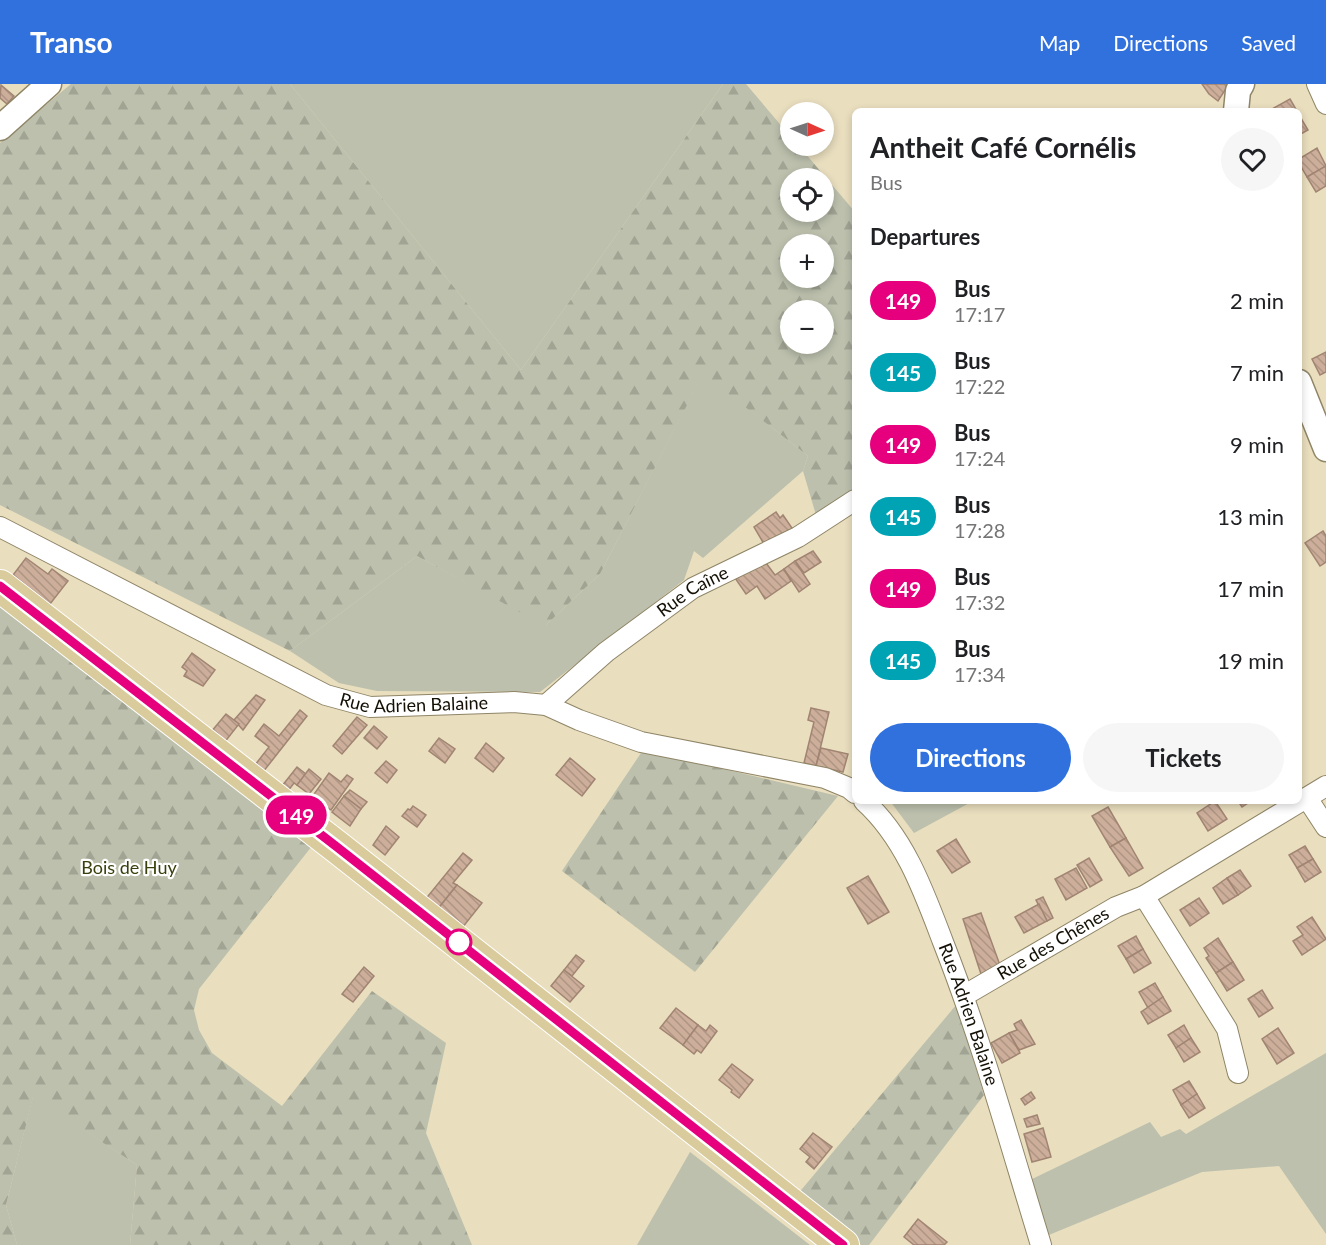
<!DOCTYPE html>
<meta charset="utf-8">
<style>
:root{--surface:#fff;--page:#f6f6f6;--text:#202124;--muted:#757577;--accent:#3171de}
body{margin:0;font-family:Lato,sans-serif;background:var(--page);color:var(--text);height:100vh;display:flex;flex-direction:column;font-size:22px;white-space:nowrap}
*{box-sizing:border-box;margin:0}
p{font-size:20px;color:var(--muted)}
.icon{flex:none;width:33px;height:33px;fill:none;stroke:currentColor;stroke-width:2;stroke-linecap:round;stroke-linejoin:round}
.map{position:relative;flex:1;overflow:hidden}
.side{position:absolute;left:852px;top:24px;width:450px;height:696px;display:flex;flex-direction:column;background:var(--surface);border-radius:9px;box-shadow:0 3px 9px #0003}
.side>*{flex:none}
.badge{padding:0 12px;border-radius:20px;font-size:21px;line-height:39px}
.needle{width:39px;rotate:93deg}
.buttons{position:absolute;left:780px;top:18px;display:grid;gap:12px}
.buttons a{display:grid;place-items:center;width:54px;height:54px;border-radius:50%;background:var(--surface);box-shadow:0 3px 9px #0003;font-size:30px}
.map>.badge{position:absolute;translate:-50% -50%;box-shadow:0 0 0 3px #fff}
h2{padding:0 18px;font-size:22px;line-height:54px}
.round{display:grid;place-items:center;flex:none;width:63px;height:63px;border-radius:32px;background:var(--page)}
.headline{display:flex;align-items:center;justify-content:space-between;height:102px;padding:0 18px}
h1{font-size:28px;font-weight:700;line-height:45px}
.primary-button{display:flex;gap:12px;margin-top:auto;padding:12px 18px}
.primary-button a{flex:1;height:69px;border-radius:36px;background:var(--accent);color:#fff;font-size:24px;font-weight:700;line-height:69px;text-align:center}
.primary-button a+a{background:var(--page);color:var(--text)}
ul{padding:0;list-style:none}
li{display:flex;align-items:center;gap:18px;height:72px;padding:0 18px}
li div{flex:1}
li b{display:block;font-size:22px}
li em{font-style:normal}
li .badge{min-width:66px;font-weight:700;text-align:center}
header{display:flex;align-items:center;gap:36px;box-sizing:border-box;height:84px;padding:0 30px;background:var(--accent);color:#fff}
header strong{font-size:28px}
nav{display:flex;gap:33px;margin-inline-start:auto;font-size:21px}
.map>svg:first-child{display:block}
.green{fill:#bcc0ad}
.forest{fill:url(#forest-firs);fill-rule:evenodd}
.building{fill:url(#building-back-hatch);stroke:#a18472;stroke-width:1.5}
.lines{fill:none;stroke-linecap:round;stroke-linejoin:round}
.minor-casing{stroke:#8f8567;stroke-width:22}
.tertiary-casing{stroke:#8f8567;stroke-width:27}
.primary-casing{stroke:#fff;stroke-width:34}
.minor{stroke:#fff;stroke-width:20}
.tertiary{stroke:#fff;stroke-width:24}
.primary{stroke:#d9cb9b;stroke-width:32}
.line-casing{stroke:#fff;stroke-width:14}
.line{stroke:#e6007e;stroke-width:9}
.stop-dot{fill:#fff;stroke:#e6007e;stroke-width:3}
.labels{text-anchor:middle;stroke-width:4.5;stroke-linejoin:round;paint-order:stroke}
.street-label{font-size:18px;fill:#141005;stroke:#fff}
.park-label{font-size:18px;fill:#39400c;stroke:#fff}
</style>
<header>
<strong>Transo</strong>
<nav><a>Map</a><a>Directions</a><a>Saved</a></nav>
</header>
<div class="map">
<svg width="1326" height="1161" viewBox="0 0 1326 1161">
<defs>
<pattern id="forest-firs" width="22" height="20" patternUnits="userSpaceOnUse" patternTransform="scale(1.5)"><rect width="22" height="20" fill="#bcc0ad"/><path d="M5 1l3.5 6h-7zM16 11l3.5 6h-7z" fill="#a1a493"/></pattern>
<pattern id="building-back-hatch" width="6" height="6" patternUnits="userSpaceOnUse" patternTransform="scale(1.5)"><rect width="6" height="6" fill="#ccae9b"/><path d="M-1 5l2 2M0 0l6 6M5-1l2 2" fill="none" stroke="#ae9584"/></pattern>
</defs>
<rect width="100%" height="100%" fill="#e9debe"/>
<g class="green">
<polygon points="290,0 723,0 521,286"/>
<polygon points="703,289 808,372 803,387 703,474 694,467 684,496 540,608 377,607 339,599 290,567 417,472 546,541 600,490"/>
<polygon points="890,717 973,717 914,749"/>
<polygon points="1326,969 1326,1150 1279,1082 1202,1088 1044,1153 1028,1097 1150,1038 1161,1053 1180,1045 1186,1050"/>
<polygon points="33,1012 137,1081 130,1161 17,1161 6,1121"/>
<polygon points="690,1068 810,1161 637,1161"/>
</g>
<g class="forest">
<path d="M71,0H290L521,286L723,0H746L790,52V62H799L855,128V406L816,431L803,387L808,372L703,290L600,490L545,542L417,472L290,567L0,421V59ZM790,94H824V128H790ZM790,160H824V194H790ZM790,226H824V260H790Z"/>
<polygon points="0,519 312,762 199,905 194,926 199,946 212,969 282,1022 372,907 446,959 426,1049 472,1161 130,1161 137,1081 33,1013 6,1121 17,1161 0,1161"/>
<polygon points="643,666 838,712 695,888 562,787"/>
<polygon points="957,920 984,1011 869,1161 861,1161 797,1111"/>
</g>
<g class="building">
<polygon points="1202,0 1229,0 1218,17 1209,10"/>
<polygon points="1,1 14,12 7,20 0,14"/>
<polygon points="1290,15 1297,27 1270,27 1270,26"/>
<polygon points="1299,31 1308,46 1299,51"/>
<polygon points="1317,64 1326,82 1307,93 1299,79 1299,75"/>
<polygon points="1326,82 1326,102 1316,108 1307,93"/>
<polygon points="1326,268 1326,288 1320,291 1312,275"/>
<polygon points="776,428 780,434 783,431 794,447 767,465 754,443"/>
<polygon points="1323,447 1326,452 1326,478 1320,482 1305,459"/>
<polygon points="813,467 821,478 804,489 795,477"/>
<polygon points="26,474 48,490 52,485 68,497 50,520 13,491"/>
<polygon points="763,475 775,491 784,485 791,497 765,515 757,502 746,510 735,494"/>
<polygon points="795,477 810,500 799,508 784,485"/>
<polygon points="192,569 215,586 203,602 184,592 187,587 182,583"/>
<polygon points="256,611 265,616 243,646 234,636"/>
<polygon points="811,624 829,628 816,682 804,679 814,638 808,636"/>
<polygon points="300,626 307,632 263,688 255,681 269,663 255,652 264,640 279,652"/>
<polygon points="226,630 239,640 224,659 211,648"/>
<polygon points="357,633 367,641 342,670 333,662"/>
<polygon points="374,642 387,653 377,665 364,654"/>
<polygon points="439,654 455,665 445,679 429,667"/>
<polygon points="486,659 504,674 493,688 475,674"/>
<polygon points="821,664 848,670 843,688 816,682"/>
<polygon points="570,674 595,695 582,712 556,691"/>
<polygon points="386,677 397,686 387,699 375,689"/>
<polygon points="297,683 306,690 297,701 294,699 288,707 282,702"/>
<polygon points="309,685 321,695 309,710 297,701"/>
<polygon points="329,689 341,698 347,691 353,695 331,726 312,713"/>
<polygon points="350,706 367,718 361,725 344,712"/>
<polygon points="344,712 361,725 350,742 332,728"/>
<polygon points="1215,717 1227,735 1208,747 1197,729"/>
<polygon points="1238,717 1251,717 1242,723"/>
<polygon points="413,722 426,731 417,743 402,732 408,725 410,726"/>
<polygon points="1108,723 1126,754 1110,763 1092,732"/>
<polygon points="386,742 399,753 385,771 373,761"/>
<polygon points="1126,754 1143,784 1129,792 1110,763"/>
<polygon points="956,755 970,778 952,789 937,767"/>
<polygon points="1305,762 1313,775 1297,784 1289,771"/>
<polygon points="463,769 472,776 453,799 457,801 437,826 424,817"/>
<polygon points="1089,774 1102,796 1090,803 1077,781"/>
<polygon points="1313,775 1321,788 1305,798 1297,784"/>
<polygon points="1076,784 1087,804 1066,816 1055,795"/>
<polygon points="1240,786 1251,802 1238,811 1227,794"/>
<polygon points="868,792 889,828 868,840 847,804"/>
<polygon points="1227,794 1238,811 1223,820 1213,804"/>
<polygon points="457,801 482,819 462,844 437,826"/>
<polygon points="1043,813 1053,834 1047,837 1036,816"/>
<polygon points="1199,814 1209,829 1190,842 1180,826"/>
<polygon points="1039,820 1047,837 1024,849 1015,833"/>
<polygon points="981,829 1001,884 981,890 963,835"/>
<polygon points="1312,833 1326,855 1302,871 1293,857 1303,851 1297,843"/>
<polygon points="1136,852 1143,865 1126,875 1118,862"/>
<polygon points="1218,854 1233,878 1216,889 1206,874 1209,872 1204,864"/>
<polygon points="1143,865 1151,879 1134,889 1126,875"/>
<polygon points="576,871 584,877 572,892 564,886"/>
<polygon points="1233,878 1244,896 1227,907 1216,889"/>
<polygon points="364,883 374,892 353,918 342,910"/>
<polygon points="564,886 584,902 570,918 551,902"/>
<polygon points="1155,899 1163,913 1148,924 1139,908"/>
<polygon points="1262,906 1273,924 1259,933 1248,915"/>
<polygon points="1163,913 1171,927 1148,940 1141,928"/>
<polygon points="676,924 698,941 683,961 660,944"/>
<polygon points="1021,936 1035,960 1019,966 1009,949 1017,946 1014,940"/>
<polygon points="698,941 706,947 710,941 717,947 701,969 697,966 694,970 683,961"/>
<polygon points="1184,941 1191,954 1176,964 1168,951"/>
<polygon points="1278,944 1294,969 1277,980 1262,955"/>
<polygon points="1009,949 1020,969 1002,979 991,959"/>
<polygon points="1191,954 1200,968 1184,978 1176,964"/>
<polygon points="732,980 753,996 739,1014 731,1008 732,1006 719,996"/>
<polygon points="1189,997 1197,1010 1181,1021 1173,1006"/>
<polygon points="1031,1008 1035,1014 1025,1021 1021,1015"/>
<polygon points="1197,1010 1205,1024 1189,1034 1181,1021"/>
<polygon points="1037,1031 1040,1040 1027,1043 1024,1035"/>
<polygon points="1043,1044 1051,1073 1032,1078 1024,1050"/>
<polygon points="813,1049 832,1063 814,1085 806,1078 810,1073 800,1065"/>
<polygon points="918,1135 947,1158 944,1161 914,1161 904,1153"/>
</g>
<g class="lines">
<defs>
<g id="minor">
<polyline points="1317,0 1326,20"/>
<path id="s1" d="M0,443L326,611L370,623L514,618L546,621L579,636L641,658L825,694L849,704L855,709"/>
<path id="s2" d="M546,621L606,568L693,504L798,453L855,416"/>
<polyline points="1307,714 1326,743"/>
<path id="s3" d="M864,717C905,754 924,808 943,858C982,957 1010,1060 1041,1161"/>
<polyline points="1144,812 1227,945 1238,989"/>
<path id="s4" d="M965,911L1116,823L1144,812L1326,702"/>
</g>
<g id="tertiary">
<polyline points="1236,27 1238,7 1242,0"/>
<polyline points="0,44 49,0"/>
<polyline points="1299,298 1326,365"/>
</g>
<polyline id="primary" points="0,502 337,763 843,1161"/>
</defs>
<use href="#minor" class="minor-casing"/>
<use href="#tertiary" class="tertiary-casing"/>
<use href="#primary" class="primary-casing"/>
<use href="#minor" class="minor"/>
<use href="#tertiary" class="tertiary"/>
<use href="#primary" class="primary"/>
</g>
<g class="lines">
<defs>
<polyline id="line" points="0,502 337,763 843,1161"/>
</defs>
<use href="#line" class="line-casing"/>
<use href="#line" class="line"/>
</g>
<circle class="stop-dot" cx="459" cy="858" r="12"/>
<g class="labels">
<g class="street-label">
<text dy="6" stroke="none"><textPath href="#s2" startOffset="186">Rue Caîne</textPath></text>
<text dy="6" stroke="none"><textPath href="#s1" startOffset="456">Rue Adrien Balaine</textPath></text>
<text dy="6" stroke="none"><textPath href="#s4" startOffset="102">Rue des Chênes</textPath></text>
<text dy="6" stroke="none"><textPath href="#s3" startOffset="240">Rue Adrien Balaine</textPath></text>
</g>
<g class="park-label">
<text x="129" y="790">Bois de Huy</text>
</g>
</g>
</svg>
<div class="buttons">
<a><svg class="needle" viewBox="-14 -14 28 28"><path d="M0-13l5 13h-10z" fill="#e53935"/><path d="M0 13l5-13h-10z" fill="#757577"/></svg></a>
<a><svg class="icon" aria-label="locate" viewBox="0 0 24 24"><circle cx="12" cy="12" r="6"/><path d="M12 2v4M12 18v4M2 12h4M18 12h4"/></svg></a>
<a>+</a>
<a>−</a>
</div>
<b class="badge" style="left:296px;top:731px;background:#e6007e;color:#fff">149</b>
<section class="side">
<div class="headline"><div><h1>Antheit Café Cornélis</h1><p>Bus</p></div><a class="round"><svg class="icon" aria-label="heart" viewBox="0 0 24 24"><path d="M12 20l-8-8c-3-5 5-10 8-4 3-6 11-1 8 4z"/></svg></a></div>
<h2>Departures</h2>
<ul>
<li><span class="badge" style="background:#e6007e;color:#fff">149</span><div><b>Bus</b><p>17:17</p></div><em>2 min</em></li>
<li><span class="badge" style="background:#00a3b4;color:#fff">145</span><div><b>Bus</b><p>17:22</p></div><em>7 min</em></li>
<li><span class="badge" style="background:#e6007e;color:#fff">149</span><div><b>Bus</b><p>17:24</p></div><em>9 min</em></li>
<li><span class="badge" style="background:#00a3b4;color:#fff">145</span><div><b>Bus</b><p>17:28</p></div><em>13 min</em></li>
<li><span class="badge" style="background:#e6007e;color:#fff">149</span><div><b>Bus</b><p>17:32</p></div><em>17 min</em></li>
<li><span class="badge" style="background:#00a3b4;color:#fff">145</span><div><b>Bus</b><p>17:34</p></div><em>19 min</em></li>
</ul>
<div class="primary-button"><a>Directions</a><a>Tickets</a></div>
</section>
</div>
